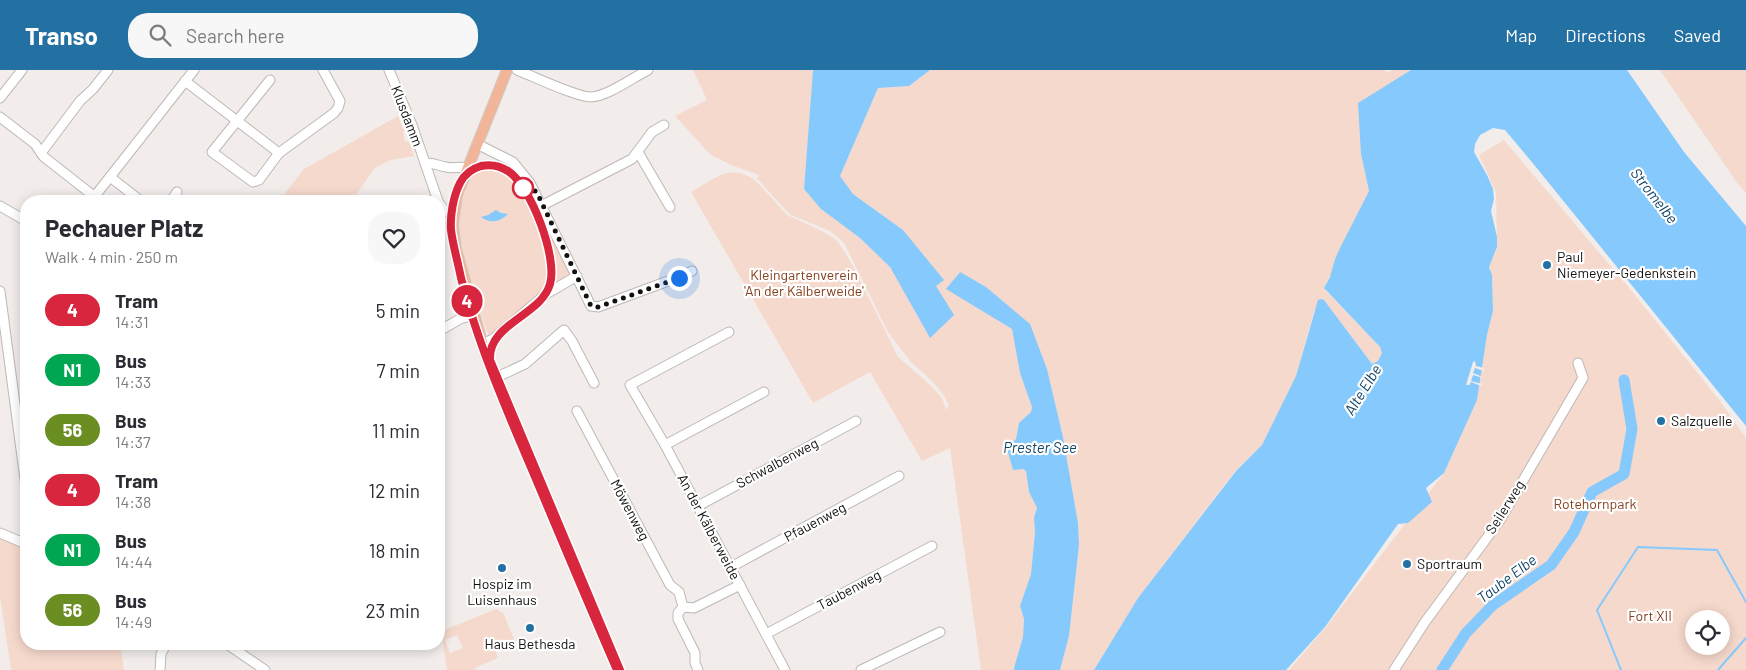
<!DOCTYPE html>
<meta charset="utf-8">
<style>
:root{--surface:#fff;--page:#f7f7f7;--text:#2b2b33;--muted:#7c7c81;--accent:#2370a2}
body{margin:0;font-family:Barlow,sans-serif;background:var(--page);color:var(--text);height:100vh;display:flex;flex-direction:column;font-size:19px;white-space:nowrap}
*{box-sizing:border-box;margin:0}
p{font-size:16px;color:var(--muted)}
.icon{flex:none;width:28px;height:28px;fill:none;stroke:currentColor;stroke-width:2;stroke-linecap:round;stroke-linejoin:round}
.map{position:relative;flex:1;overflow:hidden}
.sheet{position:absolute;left:20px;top:125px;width:425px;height:455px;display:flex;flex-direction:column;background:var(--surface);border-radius:20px;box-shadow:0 2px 12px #0003}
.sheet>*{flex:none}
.badge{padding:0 10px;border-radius:16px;font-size:18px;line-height:32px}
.buttons{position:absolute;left:1685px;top:540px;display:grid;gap:10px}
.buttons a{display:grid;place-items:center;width:45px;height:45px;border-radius:50%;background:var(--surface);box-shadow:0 2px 12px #0003;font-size:25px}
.you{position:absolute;width:25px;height:25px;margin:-12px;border:4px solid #fff;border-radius:50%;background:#1a73e8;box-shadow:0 0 0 8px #1a73e833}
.map>.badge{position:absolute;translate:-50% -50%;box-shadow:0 0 0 2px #fff}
.round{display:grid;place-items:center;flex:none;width:52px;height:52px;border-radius:20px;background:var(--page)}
.overview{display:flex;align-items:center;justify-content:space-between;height:85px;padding:0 25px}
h1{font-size:24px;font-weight:700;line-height:38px}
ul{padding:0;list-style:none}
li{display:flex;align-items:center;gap:15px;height:60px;padding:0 25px}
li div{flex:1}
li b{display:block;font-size:19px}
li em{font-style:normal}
li .badge{min-width:55px;font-weight:700;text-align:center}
header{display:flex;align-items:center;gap:30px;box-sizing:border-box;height:70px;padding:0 25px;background:var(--accent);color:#fff}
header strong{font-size:24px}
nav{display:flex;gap:28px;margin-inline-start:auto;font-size:18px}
.search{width:350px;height:45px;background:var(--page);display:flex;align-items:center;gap:12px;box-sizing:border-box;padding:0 18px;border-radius:20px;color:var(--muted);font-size:19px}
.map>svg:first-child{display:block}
.green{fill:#f6d9cd;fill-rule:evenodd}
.water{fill:#85c9fd}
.pier{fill:#f2edea}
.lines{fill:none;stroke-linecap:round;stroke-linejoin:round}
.stream{stroke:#85c9fd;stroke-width:2}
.river{stroke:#85c9fd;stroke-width:11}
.minor-casing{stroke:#bdb8b6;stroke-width:11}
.major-casing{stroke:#cbcbca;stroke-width:12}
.minor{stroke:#fff;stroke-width:9}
.major{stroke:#f2b598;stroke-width:10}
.tram{stroke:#7c7977;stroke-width:1}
.line-casing{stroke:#fff;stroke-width:11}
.line{stroke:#d7263d;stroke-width:8}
.walk{stroke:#121110;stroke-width:5;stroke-dasharray:0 9}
.stop-dot{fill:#fff;stroke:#d7263d;stroke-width:2.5}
.poi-dot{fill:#2370a2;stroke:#fff;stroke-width:2}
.labels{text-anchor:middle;stroke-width:4.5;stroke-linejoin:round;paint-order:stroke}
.street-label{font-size:14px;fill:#121110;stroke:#fff}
.poi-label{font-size:14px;fill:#121110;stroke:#fff;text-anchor:start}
.park-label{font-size:14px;fill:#843f1d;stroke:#fff}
.water-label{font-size:15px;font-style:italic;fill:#104567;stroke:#fff}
</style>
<header>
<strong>Transo</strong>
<div class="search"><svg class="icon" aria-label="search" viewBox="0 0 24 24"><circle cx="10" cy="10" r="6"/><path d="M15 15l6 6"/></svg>Search here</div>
<nav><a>Map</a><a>Directions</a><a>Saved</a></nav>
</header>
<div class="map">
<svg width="1746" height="600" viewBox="0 0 1746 600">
<rect width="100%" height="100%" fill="#f2edea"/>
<g class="green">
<path d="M693,0H813L804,119L821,139L860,168L890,197L930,268L936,216L943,210L903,160L853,124L840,106L878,18L909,16L930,0H1384L1387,3L1392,0H1411L1392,13L1361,84L1369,121L1335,189L1332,203L1326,213L1325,220L1380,277L1382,283L1378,291L1372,294L1324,230L1314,241L1296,306L1262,375L1235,401L1138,528L1094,600H1060L1069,566L1079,475L1078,453L1063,367L1047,299L986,217L959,202L947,219L1012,259L1020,303L1032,337L1031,342L1018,356L1016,369L1007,379L1013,400L1023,399L1026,401L1029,422L1037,438L1034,447L1035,462L1031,504L1020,536L1024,549L1023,567L1014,600H981L950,378L922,391L870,302L813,333L691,122C717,108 732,90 759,114L787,145L822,161L835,169L840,175L853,196L898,287L929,314L942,328L946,340L949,335L943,324L933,312L910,291L888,262L844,173L830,161L791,145L780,134L756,107H759V105L731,95L713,86L707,81L675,46L707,30Z"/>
<polygon points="1660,0 1746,0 1746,123 1738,114"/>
<polygon points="398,46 404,60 403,62 405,72 409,71 414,86 390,90 375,98 352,130 348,127 344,131 279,131 304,99"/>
<path d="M1504,70L1630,219L1720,331L1746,368V600H1289L1326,557L1444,403L1477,330L1487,265L1493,241L1492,205L1489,197L1497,177L1496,122L1479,85ZM1694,549H1721V576H1694Z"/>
<path d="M482,98C492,97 503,100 511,107C528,124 554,195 544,218C538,231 508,252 496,262L489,267C477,230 431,119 482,98Z"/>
<path d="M539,140L571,203L554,215C556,189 549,164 539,140Z"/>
<polygon points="0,468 26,479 26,574 120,574 124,600 11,600 0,527"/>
<path d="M496,539L503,543L514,569L495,578L498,588L475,598L476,600H447L442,565L447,559ZM457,565L463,578L450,583L445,570Z"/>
</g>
<g class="water">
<polygon points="813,0 930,0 909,16 878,18 840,106 853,124 903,160 944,210 936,216 954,245 930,268 890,197 860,168 821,139 804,119"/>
<polygon points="1411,0 1627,0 1684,82 1746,156 1746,356 1531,91 1505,60 1493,58 1480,65 1475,74 1474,82 1487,105 1493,119 1494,129 1491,141 1497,167 1497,177 1489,197 1492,205 1493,241 1487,265 1477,330 1444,403 1426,418 1432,432 1408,453 1398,454 1325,557 1286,600 1094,600 1138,528 1236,401 1262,375 1296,306 1318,230 1321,229 1324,230 1372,294 1378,291 1382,283 1380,277 1324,218 1330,207 1335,189 1340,178 1369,121 1361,84 1358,33"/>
<path d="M496,140L501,143L508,144C500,152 490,154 481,147L488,145Z"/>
<polygon points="960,202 986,217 1030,254 1047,299 1063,367 1078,453 1079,475 1069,566 1060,600 1014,600 1014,598 1023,567 1024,549 1020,536 1031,504 1035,462 1034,447 1037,438 1029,422 1026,401 1023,399 1013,400 1007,379 1016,369 1019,353 1031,342 1032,337 1020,303 1012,259 946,219"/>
</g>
<polygon class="pier" points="1475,291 1476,296 1484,298 1484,301 1475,298 1473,303 1483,307 1483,308 1473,305 1471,311 1482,314 1481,316 1471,312 1469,315 1466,315 1473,292"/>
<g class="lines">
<g class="stream">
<polyline points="1621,600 1597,540 1638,477 1717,480 1746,532"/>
<polyline points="1718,600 1746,568"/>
</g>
<polyline class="river" points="1442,600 1466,563 1493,535 1551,495 1574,462 1592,422 1624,404 1632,359 1624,310"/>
<defs>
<g id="minor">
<polyline points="389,0 412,55 438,131"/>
<path d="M517,0C533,6 576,27 591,27C608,26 632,8 648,0"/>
<polyline points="270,10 212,82 253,112 259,110 279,83"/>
<polyline points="185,11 279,83 334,43 338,38 340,31 323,0"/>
<polyline points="0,28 22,0"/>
<polyline points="0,47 35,74 44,87 95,127"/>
<polyline points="477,74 513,92 530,113 591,236 598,237 679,207 692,201"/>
<polyline points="638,82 670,137"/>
<polyline points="41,83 80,31 93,19 108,0"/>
<path d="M425,93C433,92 438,96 446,97C453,99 460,96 467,98"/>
<polyline points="110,107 141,131"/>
<polyline points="91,131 194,0"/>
<polyline points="171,131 177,122"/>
<polyline points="439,133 445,141 454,145"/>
<polyline points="543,135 632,89 652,62 664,55"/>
<polyline points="0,136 26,151"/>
<polyline points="0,221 26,417"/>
<polyline points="439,261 460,249 473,245"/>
<polyline points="729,262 630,315 665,375 785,600"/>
<polyline points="482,274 493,269 546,224 577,206"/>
<polyline points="495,308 525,294 564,260 572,271 594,313"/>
<polyline points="577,341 670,515 679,522 683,537 678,543 678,549 695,583 695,593 698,600"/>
<polyline points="665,375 764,322"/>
<polyline points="698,436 856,351"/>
<polyline points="0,463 26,474"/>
<polyline points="731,497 899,406"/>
<polyline points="683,537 694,538 740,515"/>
<polyline points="766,564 932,476"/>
<polyline points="227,574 265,600"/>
<polyline points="160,600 161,584 166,574"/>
<polyline points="861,600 940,562"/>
<polyline points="1394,600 1425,552 1500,450 1583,308 1578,293"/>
</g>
<polyline id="major" points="507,0 457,125 453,155 456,179 486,286 618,600"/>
</defs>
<use href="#minor" class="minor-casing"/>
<use href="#major" class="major-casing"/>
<use href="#minor" class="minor"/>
<use href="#major" class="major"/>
<path class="tram" d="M617,600C584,522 551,444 518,367C496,313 474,260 460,204C457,190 453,175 451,160C450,146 453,127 460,113C464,105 471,99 481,96C490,94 500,96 508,101C531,116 558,188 550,214C542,245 488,254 490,290L620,600"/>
</g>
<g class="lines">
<defs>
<path id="line" d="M617,600C583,522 551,444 518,367C496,314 475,263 461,208C458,192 453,176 451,160C450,146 453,127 460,113C464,105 471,99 481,96C490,94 500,96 508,101C531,116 558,188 550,214C541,246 488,253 490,290L620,600"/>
</defs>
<use href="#line" class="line-casing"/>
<use href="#line" class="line"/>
<polyline class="walk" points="523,118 530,113 539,127 591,236 598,237 679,208"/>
</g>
<circle class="stop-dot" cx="523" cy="118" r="10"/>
<g class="poi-dot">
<circle cx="1547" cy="195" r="5"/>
<circle cx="1661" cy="351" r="5"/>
<circle cx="1407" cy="494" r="5"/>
<circle cx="502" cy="498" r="5"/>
<circle cx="530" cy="558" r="5"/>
</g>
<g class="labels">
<g class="street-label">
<text transform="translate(407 46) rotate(69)" y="5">Klusdamm</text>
<text transform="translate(777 393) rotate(-28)" y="5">Schwalbenweg</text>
<text transform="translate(1505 437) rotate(-58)" y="5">Seilerweg</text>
<text transform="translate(630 440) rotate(62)" y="5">Möwenweg</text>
<text transform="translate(815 452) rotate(-28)" y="5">Pfauenweg</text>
<text transform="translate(709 457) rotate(62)" y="5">An der Kälberweide</text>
<text transform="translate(849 520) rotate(-28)" y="5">Taubenweg</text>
</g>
<g class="poi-label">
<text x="1557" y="192">Paul<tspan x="1557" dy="16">Niemeyer-Gedenkstein</tspan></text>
<text x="1671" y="356">Salzquelle</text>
<text x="1417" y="499">Sportraum</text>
<text x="502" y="519" text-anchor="middle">Hospiz im<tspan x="502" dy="16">Luisenhaus</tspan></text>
<text x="530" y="579" text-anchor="middle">Haus Bethesda</text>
</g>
<g class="park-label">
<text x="804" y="210">Kleingartenverein<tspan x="804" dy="16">'An der Kälberweide'</tspan></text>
<text x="1595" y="439">Rotehornpark</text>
<text x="1650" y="551">Fort XII</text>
</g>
<g class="water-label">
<text transform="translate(1654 126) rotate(52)" y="5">Stromelbe</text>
<text transform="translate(1363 320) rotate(-58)" y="5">Alte Elbe</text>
<text x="1040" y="383">Prester See</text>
<text transform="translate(1507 509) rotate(-37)" y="5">Taube Elbe</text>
</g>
</g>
</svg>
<div class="buttons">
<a><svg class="icon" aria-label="locate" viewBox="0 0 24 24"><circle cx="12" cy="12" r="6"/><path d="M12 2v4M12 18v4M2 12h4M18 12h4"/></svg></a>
</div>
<div class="you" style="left:679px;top:208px"></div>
<b class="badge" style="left:467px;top:231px;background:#d7263d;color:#fff">4</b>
<section class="sheet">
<div class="overview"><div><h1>Pechauer Platz</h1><p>Walk · 4 min · 250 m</p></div><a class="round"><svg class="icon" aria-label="heart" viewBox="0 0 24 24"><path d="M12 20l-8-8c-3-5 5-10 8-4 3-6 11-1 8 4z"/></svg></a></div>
<ul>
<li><span class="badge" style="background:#d7263d;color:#fff">4</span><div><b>Tram</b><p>14:31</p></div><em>5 min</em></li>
<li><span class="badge" style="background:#00a651;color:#fff">N1</span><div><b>Bus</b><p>14:33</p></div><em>7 min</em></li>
<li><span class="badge" style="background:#6b8e23;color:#fff">56</span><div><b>Bus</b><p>14:37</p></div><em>11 min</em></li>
<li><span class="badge" style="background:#d7263d;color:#fff">4</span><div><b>Tram</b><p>14:38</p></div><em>12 min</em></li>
<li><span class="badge" style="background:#00a651;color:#fff">N1</span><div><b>Bus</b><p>14:44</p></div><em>18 min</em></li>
<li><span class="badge" style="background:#6b8e23;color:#fff">56</span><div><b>Bus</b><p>14:49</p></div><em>23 min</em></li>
</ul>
</section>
</div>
